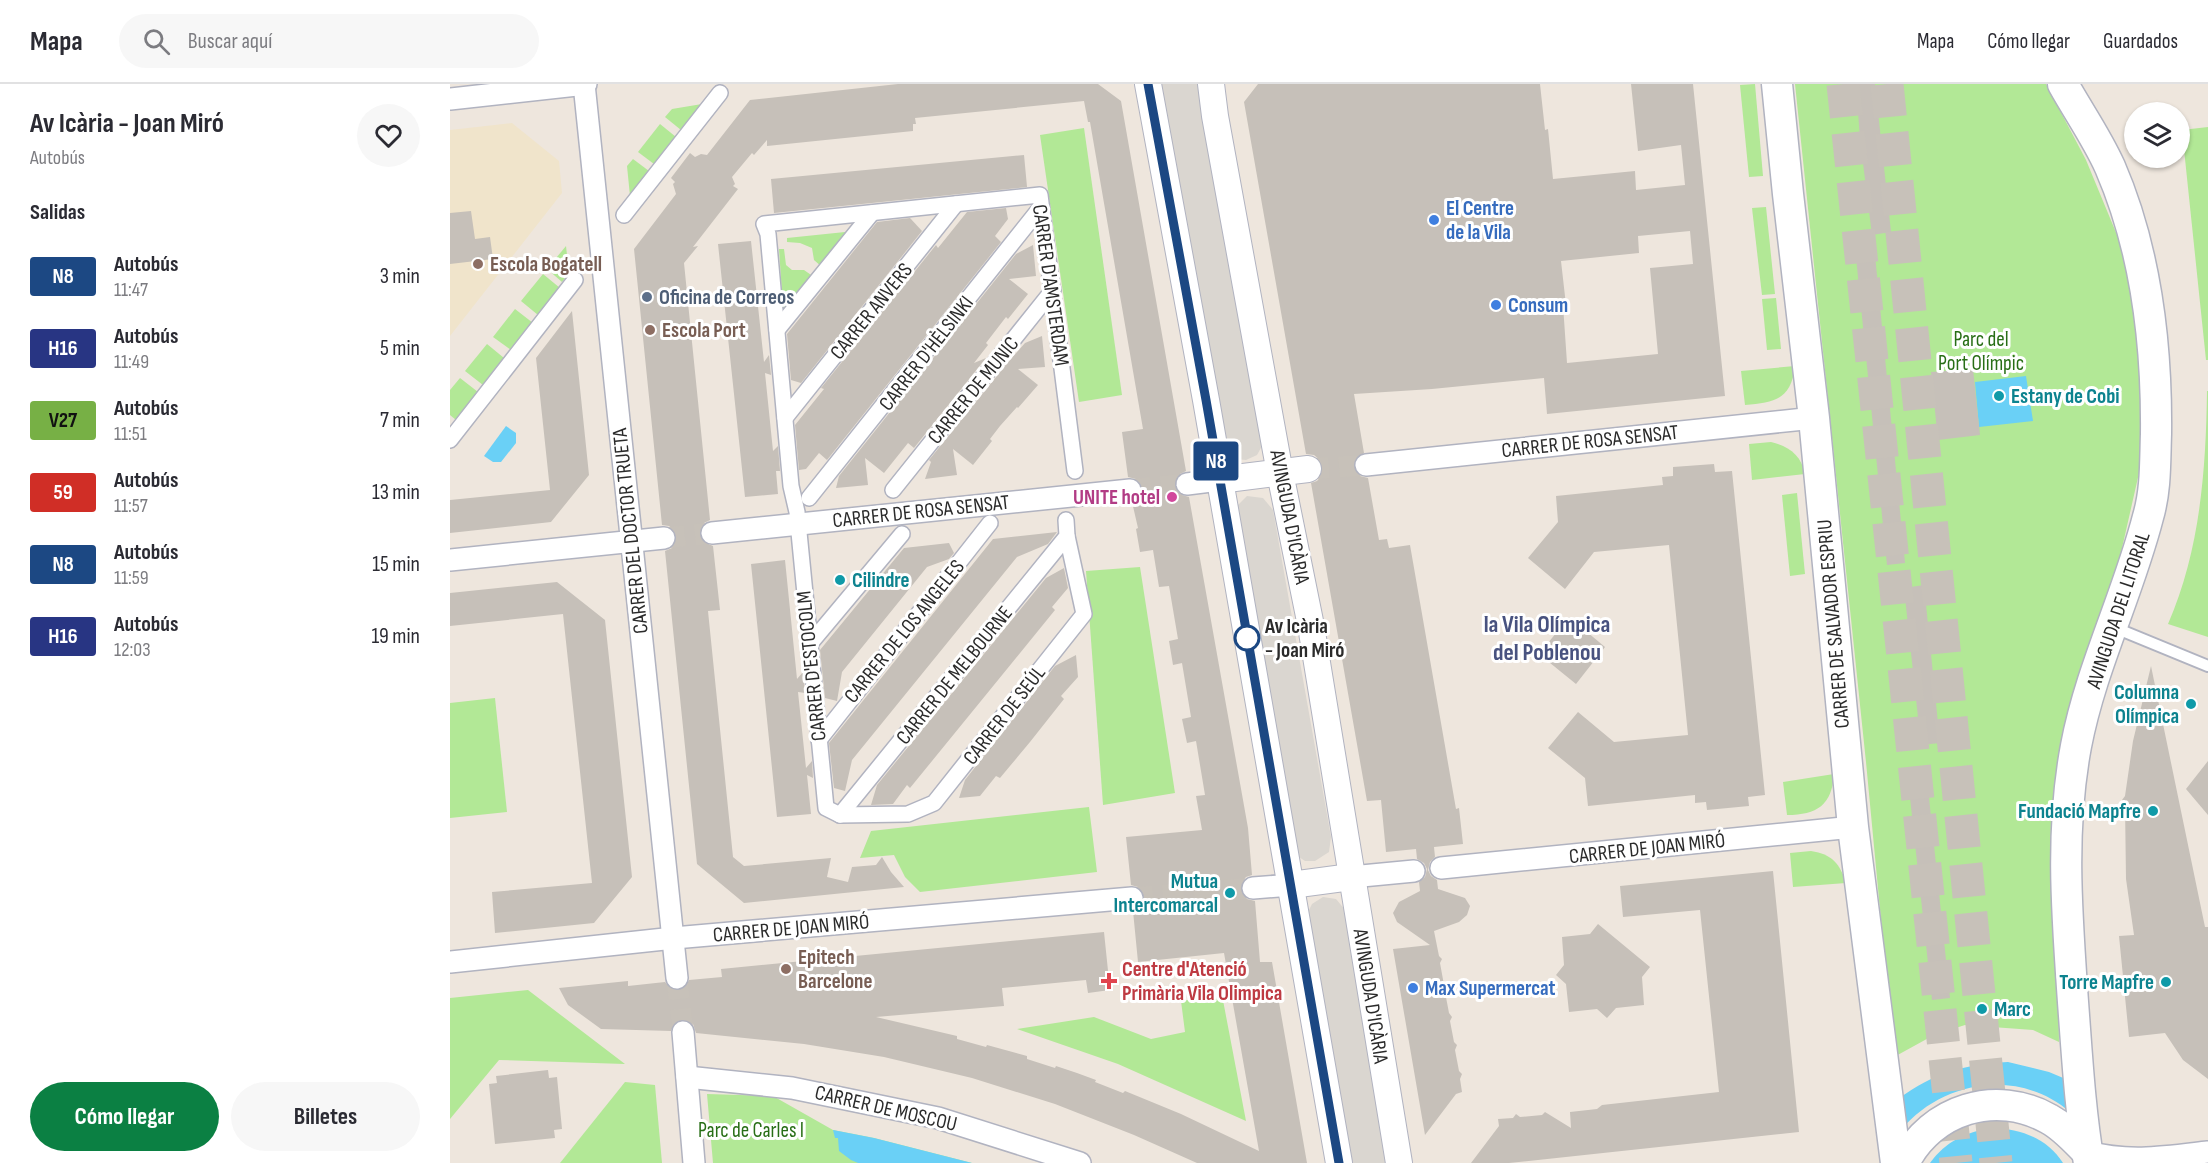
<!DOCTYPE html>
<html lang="es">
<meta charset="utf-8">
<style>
:root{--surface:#fff;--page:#f7f7f7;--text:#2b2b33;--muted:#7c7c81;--line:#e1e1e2;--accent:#0b8043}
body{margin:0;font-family:"Sofia Sans Condensed",sans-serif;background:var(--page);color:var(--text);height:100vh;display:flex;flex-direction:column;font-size:22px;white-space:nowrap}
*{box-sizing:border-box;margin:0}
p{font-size:20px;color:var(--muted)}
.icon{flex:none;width:33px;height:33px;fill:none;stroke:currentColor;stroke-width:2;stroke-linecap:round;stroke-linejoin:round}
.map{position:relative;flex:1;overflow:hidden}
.drawer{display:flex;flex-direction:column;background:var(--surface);width:450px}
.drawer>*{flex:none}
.badge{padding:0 12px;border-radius:4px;font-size:21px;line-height:39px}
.controls{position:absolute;left:1674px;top:18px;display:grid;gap:12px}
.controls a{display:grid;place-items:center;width:66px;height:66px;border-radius:50%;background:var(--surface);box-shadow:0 2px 4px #0004;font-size:30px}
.map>.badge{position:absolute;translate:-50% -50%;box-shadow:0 0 0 3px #fff}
h2{padding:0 30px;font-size:22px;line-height:54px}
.round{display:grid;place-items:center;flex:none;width:63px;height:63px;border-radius:32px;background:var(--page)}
.summary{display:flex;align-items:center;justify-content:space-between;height:102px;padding:0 30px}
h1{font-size:28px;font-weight:700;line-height:45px}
.action{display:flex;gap:12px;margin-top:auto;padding:12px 30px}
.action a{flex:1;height:69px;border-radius:36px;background:var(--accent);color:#fff;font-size:24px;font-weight:700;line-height:69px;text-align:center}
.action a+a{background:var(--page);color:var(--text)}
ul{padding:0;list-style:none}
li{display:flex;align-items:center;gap:18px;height:72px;padding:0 30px}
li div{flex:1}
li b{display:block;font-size:22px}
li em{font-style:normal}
li .badge{min-width:66px;font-weight:700;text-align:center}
header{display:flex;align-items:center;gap:36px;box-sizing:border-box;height:84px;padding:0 30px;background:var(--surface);border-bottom:2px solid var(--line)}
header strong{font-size:28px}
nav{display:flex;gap:33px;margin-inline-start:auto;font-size:21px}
.search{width:420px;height:54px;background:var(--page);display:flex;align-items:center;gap:15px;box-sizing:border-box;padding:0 21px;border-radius:33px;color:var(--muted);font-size:22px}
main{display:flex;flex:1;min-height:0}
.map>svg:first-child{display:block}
.education{fill:#f0e4cb}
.green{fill:#b2e896}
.plaza{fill:#dad6d0}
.water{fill:#6ad0f6}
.building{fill:#c6c0b9;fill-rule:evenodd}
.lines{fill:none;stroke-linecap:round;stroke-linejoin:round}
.minor-tunnel{stroke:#c7c1b9;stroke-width:21;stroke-dasharray:21 10;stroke-linecap:butt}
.trunk-tunnel{stroke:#c7c1b9;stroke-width:33;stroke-dasharray:33 16;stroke-linecap:butt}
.service-casing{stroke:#b1b3c0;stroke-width:14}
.pedestrian-casing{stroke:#b1b3c0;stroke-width:18}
.minor-casing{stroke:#b1b3c0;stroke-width:24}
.tertiary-casing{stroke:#b1b3c0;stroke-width:28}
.secondary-casing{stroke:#b1b3c0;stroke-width:33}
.service{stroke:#fff;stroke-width:10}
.pedestrian{stroke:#fff;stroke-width:15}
.minor{stroke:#fff;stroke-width:21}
.tertiary{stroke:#fff;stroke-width:26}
.secondary{stroke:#fff;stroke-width:30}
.line-casing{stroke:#fff;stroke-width:14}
.line{stroke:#1c4883;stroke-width:9}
.shop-dot{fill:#3f7fe0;stroke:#fff;stroke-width:2}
.education-dot{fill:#8d6e63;stroke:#fff;stroke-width:2}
.service-dot{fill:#5c6f8a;stroke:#fff;stroke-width:2}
.culture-dot{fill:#0f9aa8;stroke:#fff;stroke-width:2}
.hotel-dot{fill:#d1479c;stroke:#fff;stroke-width:2}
.stop-dot{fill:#fff;stroke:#1c4883;stroke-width:3}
.health-dot{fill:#e0444e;stroke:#fff;stroke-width:2}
.labels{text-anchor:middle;stroke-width:6;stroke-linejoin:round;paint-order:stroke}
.shop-label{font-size:21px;font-weight:bold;fill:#366cbe;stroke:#fff;text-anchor:start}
.education-label{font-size:21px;font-weight:bold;fill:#785e54;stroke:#fff;text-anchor:start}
.street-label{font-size:21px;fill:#2b2b2b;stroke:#fff}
.service-label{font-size:21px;font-weight:bold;fill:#4e5e75;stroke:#fff;text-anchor:start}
.park-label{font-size:21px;fill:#286e16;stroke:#fff}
.culture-label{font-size:21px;font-weight:bold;fill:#0d838f;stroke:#fff;text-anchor:end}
.hotel-label{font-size:21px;font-weight:bold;fill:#b23c85;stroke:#fff;text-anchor:end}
.stop-label{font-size:21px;font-weight:bold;fill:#2b2b2b;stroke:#fff;text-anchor:start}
.health-label{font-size:21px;font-weight:bold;fill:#be3a42;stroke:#fff;text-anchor:start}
.quarter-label{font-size:24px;font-weight:bold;fill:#48527f;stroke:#fff}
</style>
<header>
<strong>Mapa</strong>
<div class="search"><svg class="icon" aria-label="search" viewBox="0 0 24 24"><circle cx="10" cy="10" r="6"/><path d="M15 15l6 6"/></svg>Buscar aquí</div>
<nav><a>Mapa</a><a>Cómo llegar</a><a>Guardados</a></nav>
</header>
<main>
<section class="drawer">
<div class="summary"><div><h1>Av Icària - Joan Miró</h1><p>Autobús</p></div><a class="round"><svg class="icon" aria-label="heart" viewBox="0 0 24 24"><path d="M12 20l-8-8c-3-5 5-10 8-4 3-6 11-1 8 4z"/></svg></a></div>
<h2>Salidas</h2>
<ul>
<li><span class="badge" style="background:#1c4883;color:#fff">N8</span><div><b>Autobús</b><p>11:47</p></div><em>3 min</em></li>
<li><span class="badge" style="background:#283583;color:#fff">H16</span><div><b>Autobús</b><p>11:49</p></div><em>5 min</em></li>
<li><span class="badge" style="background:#77b045;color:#111">V27</span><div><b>Autobús</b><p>11:51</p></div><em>7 min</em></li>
<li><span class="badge" style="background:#d02e26;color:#fff">59</span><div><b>Autobús</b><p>11:57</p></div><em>13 min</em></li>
<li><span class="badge" style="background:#1c4883;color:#fff">N8</span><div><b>Autobús</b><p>11:59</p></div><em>15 min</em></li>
<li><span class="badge" style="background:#283583;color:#fff">H16</span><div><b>Autobús</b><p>12:03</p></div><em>19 min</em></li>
</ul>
<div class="action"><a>Cómo llegar</a><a>Billetes</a></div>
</section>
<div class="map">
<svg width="1758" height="1079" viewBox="0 0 1758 1079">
<rect width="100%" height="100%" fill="#eee6dd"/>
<polygon class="education" points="62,39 109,77 112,109 0,252 0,46"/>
<g class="green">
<polygon points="1305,0 1313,92 1299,93 1290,1"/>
<polygon points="1345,0 1596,0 1636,76 1672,163 1686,240 1692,323 1689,389 1670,473 1653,525 1605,709 1601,740 1600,788 1608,890 1609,958 1583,946 1515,941 1484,951 1444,973 1416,678"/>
<polygon points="252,20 231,46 215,33 222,25"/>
<polygon points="210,40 226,53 204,80 188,68"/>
<polygon points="1758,43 1758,276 1756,276 1732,46"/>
<polygon points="634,44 672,311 629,318 590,51"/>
<polygon points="183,75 199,87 180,112 177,82"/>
<polygon points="1316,123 1325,210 1312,211 1302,124"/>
<polygon points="395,148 396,156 372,183 364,176 362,164 350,159 337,158 337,154"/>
<polygon points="116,162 119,189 112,198 97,185"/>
<polygon points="329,165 334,165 336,181 342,186 354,186 364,193 342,221 333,224"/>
<polygon points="93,190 110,204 88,231 71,217"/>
<polygon points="1326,214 1331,265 1317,266 1312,215"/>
<polygon points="65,225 83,239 61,266 43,253"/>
<polygon points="37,260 54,274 33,301 15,287"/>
<path d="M1345,282C1341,316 1325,318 1295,321L1291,287Z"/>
<polygon points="10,294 28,308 6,336 0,331 0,306"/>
<path d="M1757,307H1758V553L1718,540C1750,467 1756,386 1757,307Z"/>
<path d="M1321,358C1339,362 1351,371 1355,390L1302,396L1299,360Z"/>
<polygon points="1347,409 1355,490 1340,492 1332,411"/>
<polygon points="690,483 725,709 653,721 636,487"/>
<polygon points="45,614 57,728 0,734 0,619"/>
<path d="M1384,690C1382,721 1367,731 1337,731L1333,698Z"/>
<polygon points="639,723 647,788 470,808 455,793 444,771 410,774 421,747"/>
<path d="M1361,767C1382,770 1390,780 1396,799L1343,803L1340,769Z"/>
<polygon points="78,906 175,980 49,976 0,1035 0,914"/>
<polygon points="772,911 796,1037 668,980 567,945 644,933 701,955 735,948 731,917"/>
<polygon points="175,998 205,1001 212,1079 110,1079"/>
<polygon points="257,1010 323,1012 383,1046 424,1054 522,1079 263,1079"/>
</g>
<g class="plaza">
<polygon points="709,0 750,0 812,362 807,371 796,376 786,375 778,369"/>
<polygon points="797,412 813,414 823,426 881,753 879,768 865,777 855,777 846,771 786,423"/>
<polygon points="873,813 886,815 896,827 939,1079 899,1079 857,830 862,820"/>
</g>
<g class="water">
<polygon points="1576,292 1583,337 1529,343 1525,298"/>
<polygon points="56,342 66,349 66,359 51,378 43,378 34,372"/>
<path d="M1558,978L1599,988L1618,996L1620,1028C1569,984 1493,996 1451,1046L1448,1015C1486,988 1512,981 1558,978Z"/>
<path d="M1542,1044C1571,1045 1597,1054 1613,1079H1480C1496,1057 1516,1048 1542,1044Z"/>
<polygon points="383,1046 424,1054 522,1079 408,1079 401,1076 389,1067 388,1054 385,1054"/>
</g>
<g class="building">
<polygon points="448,0 648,0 671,17 736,387 730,390 726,395 724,402 732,411 739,413 798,744 802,791 796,793 792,798 790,806 797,815 805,817 810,878 822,878 857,1079 747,1079 684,1051 605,1020 522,994 434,973 354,960 246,949 243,940 233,935 225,938 221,947 151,945 118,921 109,904 178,897 178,902 215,898 221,905 228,907 235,904 239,896 272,893 271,885 654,848 660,906 638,909 636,896 552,904 554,922 426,933 507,952 507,955 536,963 537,961 577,972 577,975 605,984 606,982 627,989 646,996 645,998 673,1009 675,1007 731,1030 809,1067 774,869 688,878 683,827 693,820 695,812 688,803 681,801 676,753 752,746 746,712 755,711 746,657 737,659 732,635 741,633 732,579 723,581 719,557 728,555 719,502 709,503 703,466 690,468 686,445 688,444 682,418 691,412 693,404 686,395 678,393 672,348 693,345 640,38 638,38 634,17 465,34 466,40 463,40 463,47 317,62 317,56 304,71 302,69 282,93 285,100 283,102 288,105 243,163 248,162 234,179 260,436 254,439 249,450 252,457 263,462 270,526 258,527 283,773 294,782 381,774 377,793 398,798 402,783 426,781 432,773 441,788 454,803 294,819 247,780 215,467 222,464 227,453 224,446 219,442 212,441 184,165 226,110 223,100 225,98 221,94 240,69 245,73 251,70 257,71 300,16"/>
<path d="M808,0H1090L1095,46L1098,45L1103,95L1185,87L1186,106L1235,101L1231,61L1188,67L1181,0H1243L1275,312L1097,330L1094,294L982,305L904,310L914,369L905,375L903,383L910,392L918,394L929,456L937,455L939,464L960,461L1006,725L1009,724L1013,760L984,763L985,773L980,778L978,786L981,792L987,796L988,805L1015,814L1020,822L1017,831L1009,838L984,847L989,872L992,875L990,879L994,901L997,904L995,908L999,929L1002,933L1000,937L1004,958L1007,961L1005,966L1009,987L1012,990L1010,995L1012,1008L1006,1010L975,1051L943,865L980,861L947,838L943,829L949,818L970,807L969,798L975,793L977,785L974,779L967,775L966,765L936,768L931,716L917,717L861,399L867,397L872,391L873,383L870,376L864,371L856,370L794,18ZM1240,147L1243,180L1200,184L1208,270L1117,279L1113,221H1116L1111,177L1189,169L1188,152Z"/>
<polygon points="1406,0 1425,0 1441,148 1422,151 1410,55"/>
<polygon points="574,71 577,103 324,129 321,95"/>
<polygon points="556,124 558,135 545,152 551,158 377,376 369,369 356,385 349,386 345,341 374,305 371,304 486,161 488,164 517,128"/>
<polygon points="21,127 25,155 40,153 43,175 0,180 0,129"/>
<polygon points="460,134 472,147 351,299 341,296 337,250 427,138"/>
<polygon points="301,157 314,278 319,271 321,291 315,289 323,367 328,362 330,387 326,387 328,410 295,413 268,160"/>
<polygon points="583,161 586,192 559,195 578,210 558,235 556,233 536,259 538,261 524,279 536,274 464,364 458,359 434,389 415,374 418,401 386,404 389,392 566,170"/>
<polygon points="1425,171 1455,479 1437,481 1406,173"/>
<polygon points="122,227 139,391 101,438 0,449 0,416 100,406 86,274"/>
<polygon points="592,252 595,283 568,285 588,301 568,324 567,323 550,342 540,355 542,357 523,381 503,365 507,391 475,395 481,378 479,376 559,277 575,259"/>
<polygon points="1523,285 1530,351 1488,356 1481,288"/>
<polygon points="1264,380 1265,388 1282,387 1315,711 1298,713 1299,722 1257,726 1256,718 1245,719 1245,711 1138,722 1135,694 1098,664 1128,628 1164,658 1238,651 1219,461 1144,468 1115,505 1078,474 1108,438 1106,412 1213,401 1212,393 1223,392 1223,383"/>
<polygon points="607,448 598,460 567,473 402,676 395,707 384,704 379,659 543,455"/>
<polygon points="499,459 504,469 499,475 477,483 392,588 387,617 375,614 370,566 454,464"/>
<polygon points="335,476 347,595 353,588 355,609 348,608 356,684 362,677 363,694 357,691 361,730 327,733 301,480"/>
<polygon points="614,484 618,504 602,523 605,526 535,612 460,704 457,701 443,720 421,721 427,701 596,494"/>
<polygon points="107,498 155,536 182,793 144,839 45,849 42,808 142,799 113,530 0,542 0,509"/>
<polygon points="1474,501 1490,659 1471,661 1454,504"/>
<polygon points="1119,533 1155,563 1126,600 1089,570"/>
<polygon points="626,571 628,593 611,612 614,615 580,658 550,694 546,692 530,712 509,714 515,696 605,582"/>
<polygon points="1701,582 1755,843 1758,843 1758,995 1733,976 1715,949 1679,953 1669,852 1684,851 1676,795 1675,721 1672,716 1675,712 1683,657"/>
<polygon points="1758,677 1758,731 1736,705"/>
<polygon points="1476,685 1500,914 1482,916 1457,686"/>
<polygon points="1323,787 1349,1048 1059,1079 1021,1079 1049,1042 1048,1035 1063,1034 1066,1030 1070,1033 1092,1031 1095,1028 1121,1044 1120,1028 1147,1025 1152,1021 1269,1008 1250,826 1173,833 1170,802"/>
<polygon points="1148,840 1200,883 1192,893 1194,921 1166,924 1157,934 1147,925 1119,928 1116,900 1106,891 1114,881 1112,853 1140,850"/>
<polygon points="98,986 99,994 107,993 112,1045 104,1046 105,1054 45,1060 39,1000 47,999 46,992"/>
</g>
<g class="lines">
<g class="minor-tunnel">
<polyline points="858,385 916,381"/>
<polyline points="680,406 737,400"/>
<polyline points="214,454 262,449"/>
<polyline points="682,814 803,804"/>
<polyline points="227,894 233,948"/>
</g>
<g class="trunk-tunnel">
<polyline points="1393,0 1506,1079"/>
<polyline points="1437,0 1546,1079"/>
</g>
<defs>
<polyline id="service" points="1663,543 1758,582"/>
<g id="pedestrian">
<polyline points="174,131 270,9"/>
<polyline points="327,246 422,129"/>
<polyline points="335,334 506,120"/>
<polyline points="0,356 125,196"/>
<polyline points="443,406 603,206"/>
<polyline points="359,414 591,123"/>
<polyline points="616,436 617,452 390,731 376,724 347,428 341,402 318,150 314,140 590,111 625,387"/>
<polyline points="359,561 452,450"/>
<polyline points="369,656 540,439"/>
<polyline points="390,731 458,730 484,719 634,530 617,452"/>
</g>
<g id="minor">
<polyline points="134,0 227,894"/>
<polyline points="0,15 136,0"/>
<polyline points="916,381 1364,334"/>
<polyline points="737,400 769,396"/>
<polyline points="262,449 680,406"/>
<polyline points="0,476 214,454"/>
<polyline points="991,784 1403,743"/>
<polyline points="901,793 964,787"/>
<polyline points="803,804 841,801"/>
<polyline points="0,878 224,854 682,814"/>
<polyline points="233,948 244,1079"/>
<polyline points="237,993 342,1004 488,1034 630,1079"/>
<path d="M1637,1068C1680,1079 1715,1073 1758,1068"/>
</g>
<g id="tertiary">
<polyline points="698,0 756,316 889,1079"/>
<polyline points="761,0 765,32 830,389 861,542 949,1079"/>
<polyline points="769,396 858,385"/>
<polyline points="841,801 901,793"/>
</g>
<g id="secondary">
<polyline points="1327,0 1338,110 1364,334 1403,743 1446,1079"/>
<path d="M1613,0C1628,27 1647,54 1660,83C1696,166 1707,260 1706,350C1705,378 1706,406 1698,433C1678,511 1641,583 1626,662C1610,747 1617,832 1623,918C1627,971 1630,1026 1639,1079"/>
<path d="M1454,1079C1481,1025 1546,1005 1599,1035C1614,1043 1625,1056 1637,1068"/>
</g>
</defs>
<use href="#service" class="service-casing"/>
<use href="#pedestrian" class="pedestrian-casing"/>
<use href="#minor" class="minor-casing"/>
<use href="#tertiary" class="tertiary-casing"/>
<use href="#secondary" class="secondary-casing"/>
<use href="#service" class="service"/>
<use href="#pedestrian" class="pedestrian"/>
<use href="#minor" class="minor"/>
<use href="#tertiary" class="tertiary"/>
<use href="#secondary" class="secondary"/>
</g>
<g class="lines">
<defs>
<polyline id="line" points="698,0 756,316 889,1079"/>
</defs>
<use href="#line" class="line-casing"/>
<use href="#line" class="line"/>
</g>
<g class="shop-dot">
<circle cx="984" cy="136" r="6"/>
<circle cx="1046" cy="221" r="6"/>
<circle cx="963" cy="904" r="6"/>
</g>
<g class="education-dot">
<circle cx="28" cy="180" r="6"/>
<circle cx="200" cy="246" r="6"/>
<circle cx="336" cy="885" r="6"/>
</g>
<circle class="service-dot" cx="197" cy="213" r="6"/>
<g class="culture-dot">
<circle cx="1549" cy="312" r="6"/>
<circle cx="390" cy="496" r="6"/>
<circle cx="1741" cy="620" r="6"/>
<circle cx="1703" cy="727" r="6"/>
<circle cx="780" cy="809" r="6"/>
<circle cx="1716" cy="898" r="6"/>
<circle cx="1532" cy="925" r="6"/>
</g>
<circle class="hotel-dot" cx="722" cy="413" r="6"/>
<circle class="stop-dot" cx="797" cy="554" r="12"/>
<path class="health-dot" d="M656 888h6v6h6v6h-6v6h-6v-6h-6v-6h6z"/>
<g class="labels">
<g class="shop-label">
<text x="996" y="131">El Centre<tspan x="996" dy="24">de la Vila</tspan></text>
<text x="1058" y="228">Consum</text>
<text x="975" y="911">Max Supermercat</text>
</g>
<g class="education-label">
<text x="40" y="187">Escola Bogatell</text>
<text x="212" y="253">Escola Port</text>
<text x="348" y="880">Epitech<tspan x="348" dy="24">Barcelone</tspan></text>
</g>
<g class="street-label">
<text transform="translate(601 201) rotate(82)" y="7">CARRER D'AMSTERDAM</text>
<text transform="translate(421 227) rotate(-51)" y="7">CARRER ANVERS</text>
<text transform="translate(476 269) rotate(-52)" y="7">CARRER D'HÈLSINKI</text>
<text transform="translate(523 306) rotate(-51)" y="7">CARRER DE MUNIC</text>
<text transform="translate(1140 357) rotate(-6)" y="7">CARRER DE ROSA SENSAT</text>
<text transform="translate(471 427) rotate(-6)" y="7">CARRER DE ROSA SENSAT</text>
<text transform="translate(840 433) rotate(79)" y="7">AVINGUDA D'ICÀRIA</text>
<text transform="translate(180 447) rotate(-96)" y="7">CARRER DEL DOCTOR TRUETA</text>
<text transform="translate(1668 526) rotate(-72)" y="7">AVINGUDA DEL LITORAL</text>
<text transform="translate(1383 540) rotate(-95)" y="7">CARRER DE SALVADOR ESPRIU</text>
<text transform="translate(454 547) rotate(-51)" y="7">CARRER DE LOS ANGELES</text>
<text transform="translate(361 582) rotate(-96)" y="7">CARRER D'ESTOCOLM</text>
<text transform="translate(504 591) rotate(-51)" y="7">CARRER DE MELBOURNE</text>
<text transform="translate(554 631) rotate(-52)" y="7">CARRER DE SEÚL</text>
<text transform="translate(1197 764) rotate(-6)" y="7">CARRER DE JOAN MIRÓ</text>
<text transform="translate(341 844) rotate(-5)" y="7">CARRER DE JOAN MIRÓ</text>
<text transform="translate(921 912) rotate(81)" y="7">AVINGUDA D'ICÀRIA</text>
<text transform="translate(436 1024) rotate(13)" y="7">CARRER DE MOSCOU</text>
</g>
<g class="service-label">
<text x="209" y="220">Oficina de Correos</text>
</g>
<g class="park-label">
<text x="1531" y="262">Parc del<tspan x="1531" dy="24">Port Olímpic</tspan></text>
<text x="301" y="1053">Parc de Carles I</text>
</g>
<g class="culture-label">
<text x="1561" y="319" text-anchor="start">Estany de Cobi</text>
<text x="402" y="503" text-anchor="start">Cilindre</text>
<text x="1729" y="615">Columna<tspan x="1729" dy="24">Olímpica</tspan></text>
<text x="1691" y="734">Fundació Mapfre</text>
<text x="768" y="804">Mutua<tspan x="768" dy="24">Intercomarcal</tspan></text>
<text x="1704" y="905">Torre Mapfre</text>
<text x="1544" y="932" text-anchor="start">Marc</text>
</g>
<g class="hotel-label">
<text x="710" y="420">UNITE hotel</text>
</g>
<g class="stop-label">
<text x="815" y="549">Av Icària<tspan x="815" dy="24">- Joan Miró</tspan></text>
</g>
<g class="health-label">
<text x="672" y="892">Centre d'Atenció<tspan x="672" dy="24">Primària Vila Olimpica</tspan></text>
</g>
<g class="quarter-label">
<text x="1097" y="548">la Vila Olímpica<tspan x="1097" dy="28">del Poblenou</tspan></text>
</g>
</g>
</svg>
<div class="controls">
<a><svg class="icon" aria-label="layers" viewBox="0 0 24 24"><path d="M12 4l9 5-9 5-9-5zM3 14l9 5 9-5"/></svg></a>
</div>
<b class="badge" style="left:766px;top:377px;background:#1c4883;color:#fff">N8</b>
</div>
</main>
